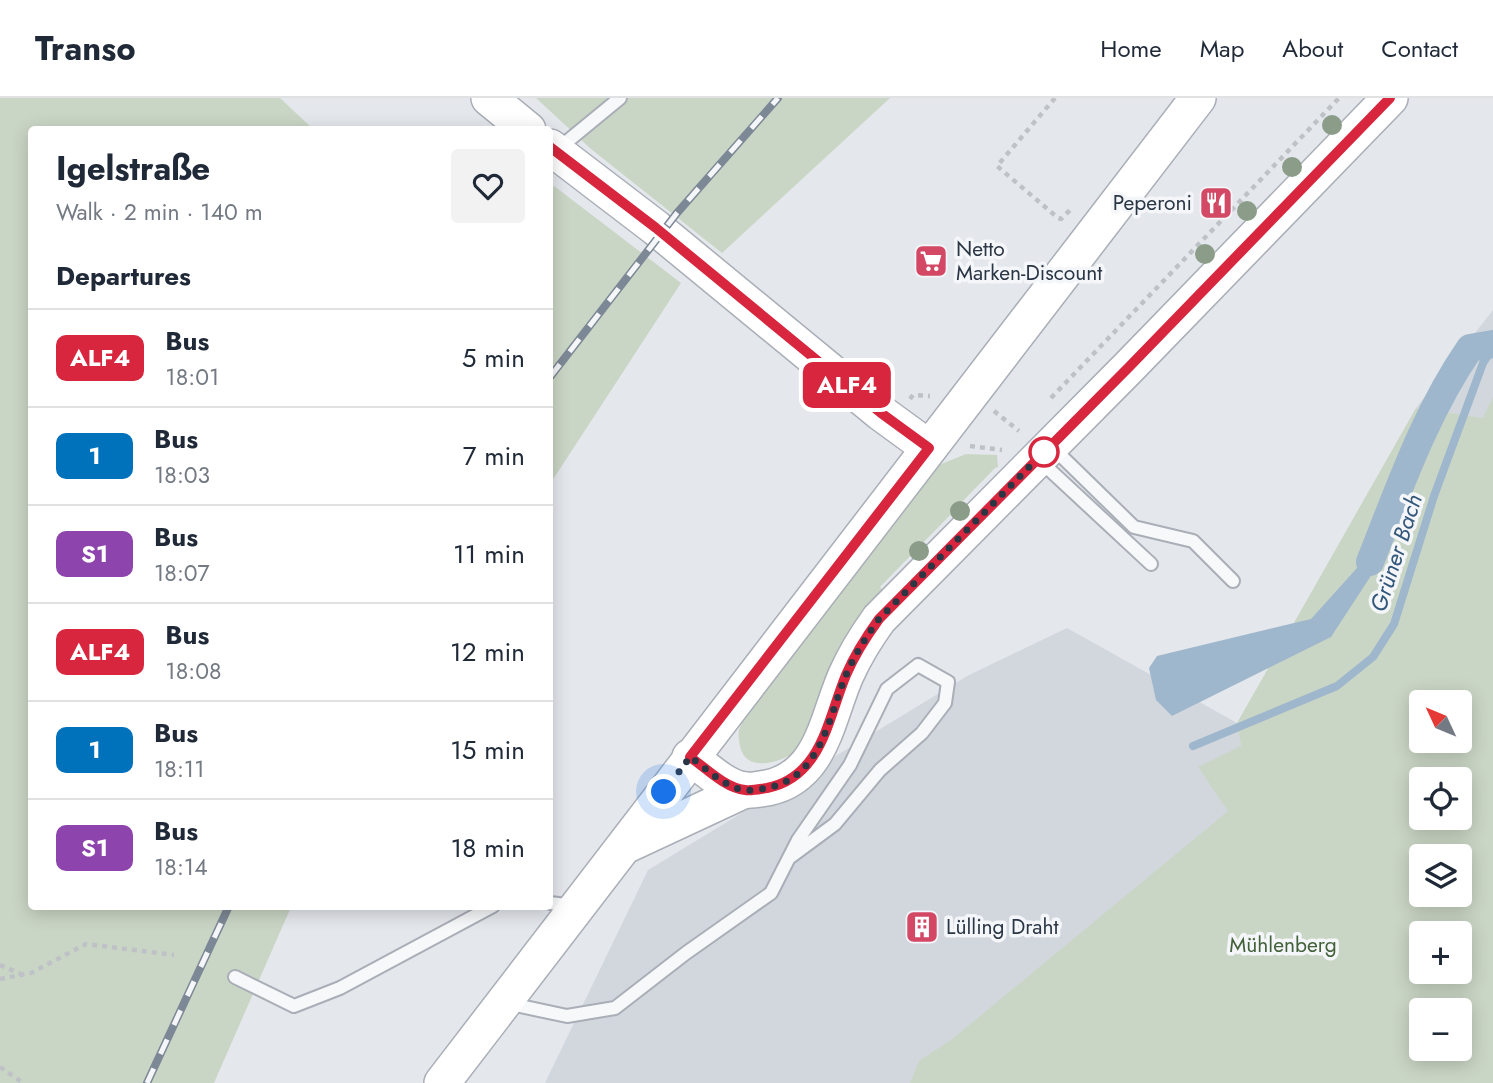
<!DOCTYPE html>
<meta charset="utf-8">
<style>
:root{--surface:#fff;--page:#f2f2f3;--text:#1f2937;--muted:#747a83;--line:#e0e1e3}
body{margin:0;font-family:Jost,sans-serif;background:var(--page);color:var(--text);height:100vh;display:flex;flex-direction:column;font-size:26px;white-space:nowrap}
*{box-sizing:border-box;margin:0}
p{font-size:23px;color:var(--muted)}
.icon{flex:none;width:38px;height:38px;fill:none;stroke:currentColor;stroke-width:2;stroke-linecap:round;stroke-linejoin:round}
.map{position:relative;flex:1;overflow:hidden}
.side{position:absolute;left:28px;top:28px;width:525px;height:784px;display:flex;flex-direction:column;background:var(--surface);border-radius:7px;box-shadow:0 4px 18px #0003}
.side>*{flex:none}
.badge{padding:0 14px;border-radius:10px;font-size:24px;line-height:46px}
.needle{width:46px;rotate:314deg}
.fabs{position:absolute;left:1409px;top:592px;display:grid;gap:14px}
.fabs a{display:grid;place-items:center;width:63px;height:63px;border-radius:7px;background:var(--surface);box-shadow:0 4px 18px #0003;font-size:35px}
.you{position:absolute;width:35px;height:35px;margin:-18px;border:5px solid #fff;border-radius:50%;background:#1a73e8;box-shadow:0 0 0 10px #1a73e833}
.map>.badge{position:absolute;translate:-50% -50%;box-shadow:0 0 0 4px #fff}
h2{padding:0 28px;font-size:26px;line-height:63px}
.round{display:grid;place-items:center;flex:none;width:74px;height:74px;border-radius:7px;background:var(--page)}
.overview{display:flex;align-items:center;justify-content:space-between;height:119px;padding:0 28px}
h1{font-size:33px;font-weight:700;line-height:52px}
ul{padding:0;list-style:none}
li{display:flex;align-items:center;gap:21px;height:98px;padding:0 28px;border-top:2px solid var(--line)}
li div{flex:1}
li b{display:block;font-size:26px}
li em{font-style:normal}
li .badge{min-width:77px;font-weight:700;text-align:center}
header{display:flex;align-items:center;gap:42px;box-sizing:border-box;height:98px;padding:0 35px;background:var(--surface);border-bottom:2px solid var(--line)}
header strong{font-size:33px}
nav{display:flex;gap:38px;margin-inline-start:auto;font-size:24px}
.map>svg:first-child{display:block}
.built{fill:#d2d7de}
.green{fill:#cad6c5;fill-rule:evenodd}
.water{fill:#9eb7cc}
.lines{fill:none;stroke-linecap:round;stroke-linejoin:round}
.stream{stroke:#9eb7cc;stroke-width:8}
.canal{stroke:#9eb7cc;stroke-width:28}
.lane-casing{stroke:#a9aeb7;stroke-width:16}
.secondary-casing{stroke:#a9aeb7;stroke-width:38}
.path{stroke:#bec2c7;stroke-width:4.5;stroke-dasharray:5 5;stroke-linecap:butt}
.lane{stroke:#f7f8fa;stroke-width:12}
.secondary{stroke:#fff;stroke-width:35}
.rail-casing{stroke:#7d8896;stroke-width:8}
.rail{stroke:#f4f6f9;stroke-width:5;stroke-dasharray:16;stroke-linecap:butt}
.tree{fill:#8b9d89}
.line-casing{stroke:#fff;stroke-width:16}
.line{stroke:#d7263d;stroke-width:10}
.walk{stroke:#2b3645;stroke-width:7;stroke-dasharray:0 12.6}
.stop-dot{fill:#fff;stroke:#d7263d;stroke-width:3.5}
.labels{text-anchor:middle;stroke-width:7;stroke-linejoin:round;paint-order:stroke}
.poi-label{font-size:21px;fill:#2b3645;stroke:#f4f6f9;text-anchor:start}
.park-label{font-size:21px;fill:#426138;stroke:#f4f6f9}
.water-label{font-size:23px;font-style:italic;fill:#33577a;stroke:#f4f6f9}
</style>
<header>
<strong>Transo</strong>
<nav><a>Home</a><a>Map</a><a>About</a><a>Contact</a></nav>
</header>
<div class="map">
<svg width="1493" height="985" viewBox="0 0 1493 985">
<rect width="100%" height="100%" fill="#e4e7ec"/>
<g class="built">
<polygon points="1493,212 1493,322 1416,310"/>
<polygon points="1067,530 1237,625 1254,717 976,985 545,985 648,772 969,577"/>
</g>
<g class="green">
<polygon points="0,0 280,0 313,31 32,32 32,808 291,809 214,985 0,985"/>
<polygon points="536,0 890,0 722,155 591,51"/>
<polygon points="554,88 681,185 550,386 550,94"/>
<path d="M1493,299V985H910L919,963L951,942L1228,713L1198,669L1241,648L1237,625L1416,310L1483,320ZM1421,604H1460V642H1421ZM1421,681H1460V719H1421ZM1421,758H1460V796H1421ZM1421,835H1460V873H1421ZM1421,912H1460V950H1421Z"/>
<path d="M966,356L997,357L998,369L995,370L961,405L968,411L961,418L954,413L920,448L926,454L920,460L913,455L880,489L886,495L795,654C780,665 745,675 740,648C739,642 738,638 739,632C742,623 748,615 753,608L939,367Z"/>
</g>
<polygon class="water" points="1366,460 1376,470 1331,539 1172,618 1156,602 1149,570 1157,558 1311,521"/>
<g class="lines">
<polyline class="stream" points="1193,648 1337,588 1373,559 1394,526 1434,398 1483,265 1493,250"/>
<path class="canal" d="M1370,464C1399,391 1425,315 1470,250L1493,246"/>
<defs>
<g id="lane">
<polyline points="558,51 620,0"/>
<polyline points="1051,348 1134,429 1193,443 1233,483"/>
<polyline points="1038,361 1151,466"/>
<polyline points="550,805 574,808"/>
<polyline points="235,879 294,908 340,890 493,808"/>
<polyline points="506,905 567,918 615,910 686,855 771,795 798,742 850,667 887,591 918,567 948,584 945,605 922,635 880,672 835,726 789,760"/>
</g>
<g id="secondary">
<polyline points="489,0 528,32"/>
<polyline points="550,49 656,130 881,315 929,350"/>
<path d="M690,659C706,670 725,690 745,692C752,693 760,691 767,690C822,679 827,620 846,577C855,557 866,539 879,521L1129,269L1390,0"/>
<polyline points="627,747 745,692"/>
<polyline points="442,985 1198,0"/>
</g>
</defs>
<use href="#lane" class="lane-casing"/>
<use href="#secondary" class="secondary-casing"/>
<g class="path">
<polyline points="1055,0 997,68 1058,120 1061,121 1072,110"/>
<polyline points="1051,300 1339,0"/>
<polyline points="910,301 913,297 930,298"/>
<polyline points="994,313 1019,333"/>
<polyline points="970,348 1002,352"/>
<polyline points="0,867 21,876"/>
<polyline points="0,881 31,875 86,846 174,857"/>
<polyline points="0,969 23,985"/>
</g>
<use href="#lane" class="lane"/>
<use href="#secondary" class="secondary"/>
<defs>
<g id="rail">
<polyline points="550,279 677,115 778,0"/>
<polyline points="147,985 229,808"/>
</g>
</defs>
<use href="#rail" class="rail-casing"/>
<use href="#rail" class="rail"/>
</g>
<g class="tree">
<circle cx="1332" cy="27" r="10"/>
<circle cx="1292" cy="69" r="10"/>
<circle cx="1247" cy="113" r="10"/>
<circle cx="1205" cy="156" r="10"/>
<circle cx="960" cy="413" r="10"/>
<circle cx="919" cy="453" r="10"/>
</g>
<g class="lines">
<defs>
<path id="line" d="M550,49L656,130L881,315L929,350L690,659C706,670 725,690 745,692C752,693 760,691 767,690C822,679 828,620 846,577C855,556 866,539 879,521L1129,269L1390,0"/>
</defs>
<use href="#line" class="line-casing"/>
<use href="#line" class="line"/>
<path class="walk" d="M664,694L690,659C706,670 725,690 745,692C752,693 760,691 767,690C822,679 828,620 846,577C855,556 866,539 879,521L1044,354"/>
</g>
<defs>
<symbol id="restaurant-square" viewBox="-11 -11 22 22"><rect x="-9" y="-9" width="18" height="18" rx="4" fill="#d24865" stroke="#f4f6f9"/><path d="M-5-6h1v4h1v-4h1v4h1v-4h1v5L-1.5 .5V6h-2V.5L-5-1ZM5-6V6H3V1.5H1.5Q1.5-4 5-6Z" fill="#fff"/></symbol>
<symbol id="supermarket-square" viewBox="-11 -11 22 22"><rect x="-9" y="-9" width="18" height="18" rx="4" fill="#d24865" stroke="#f4f6f9"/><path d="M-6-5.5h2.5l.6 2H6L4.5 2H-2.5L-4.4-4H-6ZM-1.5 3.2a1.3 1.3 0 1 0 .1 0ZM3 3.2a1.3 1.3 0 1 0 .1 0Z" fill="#fff"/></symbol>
<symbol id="building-square" viewBox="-11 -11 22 22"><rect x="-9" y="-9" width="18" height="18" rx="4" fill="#d24865" stroke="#f4f6f9"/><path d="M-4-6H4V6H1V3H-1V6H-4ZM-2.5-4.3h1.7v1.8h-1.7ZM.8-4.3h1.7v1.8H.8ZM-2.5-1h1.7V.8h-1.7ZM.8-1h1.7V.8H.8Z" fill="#fff"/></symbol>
</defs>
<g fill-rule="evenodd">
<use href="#restaurant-square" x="1197" y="86" width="38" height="38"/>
<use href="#supermarket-square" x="912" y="144" width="38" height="38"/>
<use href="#building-square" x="903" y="810" width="38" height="38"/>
</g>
<circle class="stop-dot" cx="1044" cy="354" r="14"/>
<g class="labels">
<g class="poi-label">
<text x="1192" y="112" text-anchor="end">Peperoni</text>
<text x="956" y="158">Netto<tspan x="956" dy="24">Marken-Discount</tspan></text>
<text x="946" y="836">Lülling Draht</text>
</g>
<g class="park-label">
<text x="1283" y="854">Mühlenberg</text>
</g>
<g class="water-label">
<text transform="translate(1396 455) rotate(-72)" y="8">Grüner Bach</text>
</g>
</g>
</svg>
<div class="fabs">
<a><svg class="needle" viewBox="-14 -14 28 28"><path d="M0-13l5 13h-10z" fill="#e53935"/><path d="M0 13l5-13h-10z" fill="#747a83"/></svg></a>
<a><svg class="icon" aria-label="locate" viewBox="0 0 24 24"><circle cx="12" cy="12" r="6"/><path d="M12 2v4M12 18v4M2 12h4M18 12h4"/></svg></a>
<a><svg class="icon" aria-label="layers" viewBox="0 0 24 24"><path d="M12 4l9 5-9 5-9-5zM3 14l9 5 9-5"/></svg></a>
<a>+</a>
<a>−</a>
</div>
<div class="you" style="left:664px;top:694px"></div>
<b class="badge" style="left:847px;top:287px;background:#d7263d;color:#fff">ALF4</b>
<section class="side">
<div class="overview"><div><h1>Igelstraße</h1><p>Walk · 2 min · 140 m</p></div><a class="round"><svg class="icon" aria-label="heart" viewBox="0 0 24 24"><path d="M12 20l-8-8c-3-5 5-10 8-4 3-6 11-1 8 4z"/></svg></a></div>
<h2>Departures</h2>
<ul>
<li><span class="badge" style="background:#d7263d;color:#fff">ALF4</span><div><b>Bus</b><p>18:01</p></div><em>5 min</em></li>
<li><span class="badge" style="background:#0072bc;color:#fff">1</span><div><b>Bus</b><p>18:03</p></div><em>7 min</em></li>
<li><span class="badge" style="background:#8e44ad;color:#fff">S1</span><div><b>Bus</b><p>18:07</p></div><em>11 min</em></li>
<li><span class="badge" style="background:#d7263d;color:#fff">ALF4</span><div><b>Bus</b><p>18:08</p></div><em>12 min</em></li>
<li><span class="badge" style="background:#0072bc;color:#fff">1</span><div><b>Bus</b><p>18:11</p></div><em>15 min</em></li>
<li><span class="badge" style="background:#8e44ad;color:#fff">S1</span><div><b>Bus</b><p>18:14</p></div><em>18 min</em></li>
</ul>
</section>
</div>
